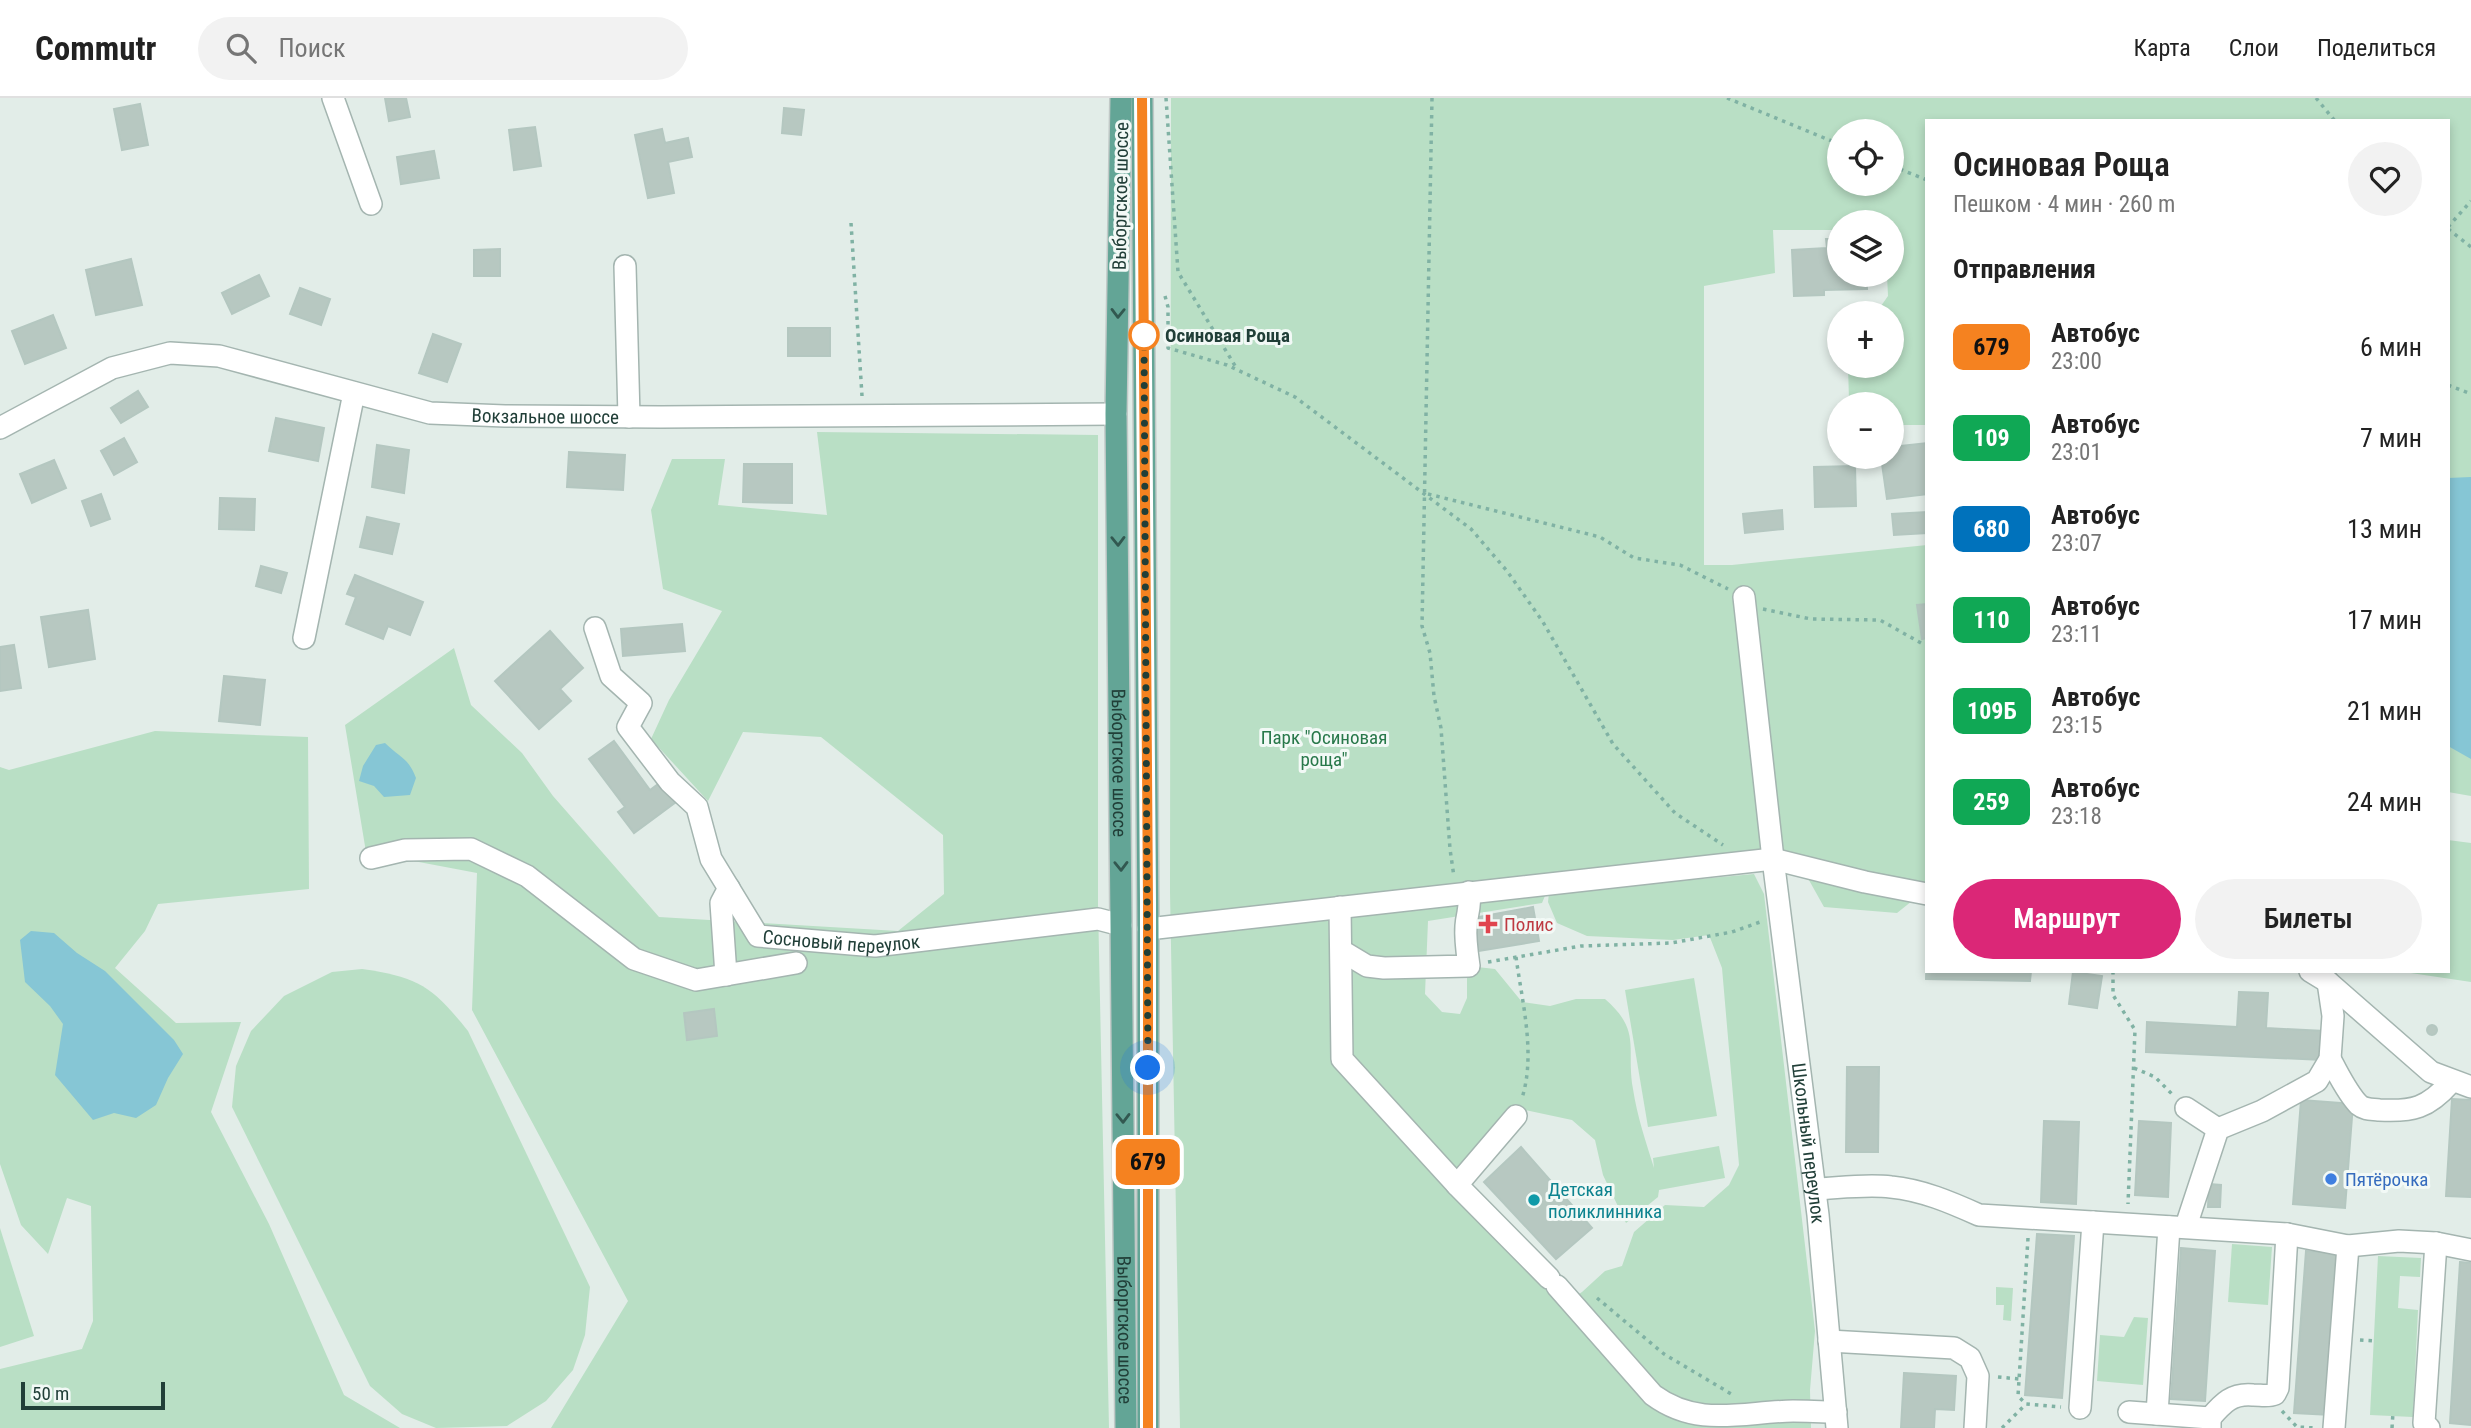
<!DOCTYPE html>
<html lang="ru">
<meta charset="utf-8">
<style>
:root{--surface:#fff;--page:#f2f2f2;--text:#222;--muted:#767676;--line:#e0e0e0;--accent:#db2777}
body{margin:0;font-family:"Roboto Condensed",sans-serif;background:var(--page);color:var(--text);height:100vh;display:flex;flex-direction:column;font-size:26px;white-space:nowrap}
*{box-sizing:border-box;margin:0}
p{font-size:23px;color:var(--muted)}
.icon{flex:none;width:38px;height:38px;fill:none;stroke:currentColor;stroke-width:2;stroke-linecap:round;stroke-linejoin:round}
.map{position:relative;flex:1;overflow:hidden}
.sheet{position:absolute;left:1925px;top:21px;width:525px;height:854px;display:flex;flex-direction:column;background:var(--surface);border-radius:0px;box-shadow:0 4px 10px #0003}
.sheet>*{flex:none}
.badge{padding:0 14px;border-radius:10px;font-size:24px;line-height:46px}
.controls{position:absolute;left:1827px;top:21px;display:grid;gap:14px}
.controls a{display:grid;place-items:center;width:77px;height:77px;border-radius:50%;background:var(--surface);box-shadow:0 4px 10px #0003;font-size:35px}
.scale{position:absolute;left:21px;bottom:18px;width:144px;box-sizing:border-box;padding-left:7px;border:4px solid #213f38;border-top:0;font-size:19px;line-height:24px;white-space:nowrap;color:#213f38;-webkit-text-stroke:5px #f2f9f6;paint-order:stroke}
.you{position:absolute;width:35px;height:35px;margin:-18px;border:5px solid #fff;border-radius:50%;background:#1a73e8;box-shadow:0 0 0 10px #1a73e833}
.map>.badge{position:absolute;translate:-50% -50%;box-shadow:0 0 0 4px #fff}
h2{padding:0 28px;font-size:26px;line-height:63px}
.round{display:grid;place-items:center;flex:none;width:74px;height:74px;border-radius:37px;background:var(--page)}
.overview{display:flex;align-items:center;justify-content:space-between;height:119px;padding:0 28px}
h1{font-size:33px;font-weight:600;line-height:52px}
.button{display:flex;gap:14px;margin-top:auto;padding:14px 28px}
.button a{flex:1;height:80px;border-radius:42px;background:var(--accent);color:#fff;font-size:28px;font-weight:600;line-height:80px;text-align:center}
.button a+a{background:var(--page);color:var(--text)}
ul{padding:0;list-style:none}
li{display:flex;align-items:center;gap:21px;height:91px;padding:0 28px}
li div{flex:1}
li b{display:block;font-size:26px}
li em{font-style:normal}
li .badge{min-width:77px;font-weight:700;text-align:center}
header{display:flex;align-items:center;gap:42px;box-sizing:border-box;height:98px;padding:0 35px;background:var(--surface);border-bottom:2px solid var(--line)}
header strong{font-size:33px}
nav{display:flex;gap:38px;margin-inline-start:auto;font-size:24px}
.search{width:490px;height:63px;background:var(--page);display:flex;align-items:center;gap:18px;box-sizing:border-box;padding:0 24px;border-radius:38px;color:var(--muted);font-size:26px}
.map>svg:first-child{display:block}
.green{fill:#b9dfc5;fill-rule:evenodd}
.water{fill:#86c6d5}
.building{fill:#b7c8c1;stroke:#b4c7c0;stroke-width:2}
.lines{fill:none;stroke-linecap:round;stroke-linejoin:round}
.minor-casing{stroke:#a4b5b0;stroke-width:24}
.major-casing{stroke:#c1c9c7;stroke-width:24}
.path{stroke:#80b2a4;stroke-width:3.5;stroke-dasharray:3.5 5;stroke-linecap:butt}
.minor{stroke:#fff;stroke-width:21}
.major{stroke:#63a596;stroke-width:21}
.oneway{stroke:#325850}
.line-casing{stroke:#fff;stroke-width:16}
.line{stroke:#f58220;stroke-width:10}
.walk{stroke:#213f38;stroke-width:7;stroke-dasharray:0 12.6}
.stop-dot{fill:#fff;stroke:#f58220;stroke-width:3.5}
.health-dot{fill:#e0444e;stroke:#f2f9f6;stroke-width:2.5}
.shop-dot{fill:#3f7fe0;stroke:#f2f9f6;stroke-width:2.5}
.culture-dot{fill:#0f9aa8;stroke:#f2f9f6;stroke-width:2.5}
.labels{text-anchor:middle;stroke-width:6;stroke-linejoin:round;paint-order:stroke}
.street-label{font-size:19px;fill:#213f38;stroke:#f2f9f6}
.stop-label{font-size:19px;font-weight:bold;fill:#213f38;stroke:#f2f9f6;text-anchor:start}
.park-label{font-size:19px;fill:#28784a;stroke:#f2f9f6}
.health-label{font-size:19px;fill:#be3a42;stroke:#f2f9f6;text-anchor:start}
.shop-label{font-size:19px;fill:#366cbe;stroke:#f2f9f6;text-anchor:start}
.culture-label{font-size:19px;fill:#0d838f;stroke:#f2f9f6;text-anchor:start}
</style>
<header>
<strong>Commutr</strong>
<div class="search"><svg class="icon" aria-label="search" viewBox="0 0 24 24"><circle cx="10" cy="10" r="6"/><path d="M15 15l6 6"/></svg>Поиск</div>
<nav><a>Карта</a><a>Слои</a><a>Поделиться</a></nav>
</header>
<div class="map">
<svg width="2471" height="1330" viewBox="0 0 2471 1330">
<rect width="100%" height="100%" fill="#e2ede8"/>
<g class="green">
<path d="M1171,0H2471V698L2448,694V23H1927V327H1892V306H1855L1849,302L1848,268H1892V215H1876L1888,198L1887,177H1892V124H1839V132H1773L1775,175L1704,188V467H1732L1927,447V791L1897,815L1824,809L1805,775L1739,759L1547,793L1542,805L1428,823L1425,896L1442,914L1460,916L1467,900V874L1477,869L1495,871L1522,904L1550,908L1576,901H1605C1642,933 1626,950 1633,991C1637,1018 1646,1044 1654,1070L1653,1060L1719,1048L1725,1080L1659,1092L1658,1099L1626,1125L1603,1077L1595,1042L1572,1022L1511,1009L1463,1063L1449,1087L1561,1208L1582,1194L1605,1173L1622,1168L1634,1134L1665,1107L1704,1109L1729,1087L1739,1067L1722,870L1709,837L1673,842L1587,838L1557,825L1548,804L1549,795L1754,776L1764,796L1815,1233L1810,1292L1811,1330H1180L1170,794ZM1839,33H1892V86H1839Z"/>
<polygon points="817,334 1098,337 1098,807 1109,1330 551,1330 628,1203 472,912 477,775 366,754 345,627 454,550 471,607 522,655 553,698 659,819 898,833 944,796 943,737 821,639 743,634 708,703 651,641 669,602 722,513 663,491 651,412 672,361 725,361 718,407 827,417"/>
<polygon points="155,633 308,639 309,791 158,806 145,833 115,870 176,925 241,924 211,1014 269,1126 344,1297 400,1330 0,1330 0,1271 82,1251 93,1223 91,1108 67,1100 48,1156 21,1127 0,1066 0,669 9,672"/>
<polygon points="2448,742 2471,745 2471,884 2404,874 2448,873"/>
<path d="M362,871C418,879 432,888 468,933L590,1189L585,1237L573,1272L546,1303L507,1328L436,1330L402,1316L370,1288L232,1009L236,968L251,933L284,898L332,874Z"/>
<polygon points="1694,880 1717,1018 1648,1029 1625,892"/>
<polygon points="0,1130 34,1238 0,1249"/>
<polygon points="2232,1146 2272,1149 2268,1207 2228,1204"/>
<polygon points="2378,1158 2421,1160 2420,1179 2400,1178 2398,1210 2418,1212 2413,1319 2370,1317"/>
<polygon points="1996,1189 2013,1190 2011,1223 2003,1222 2004,1207 1996,1207"/>
<polygon points="2134,1219 2148,1220 2143,1287 2097,1283 2100,1237 2124,1239"/>
</g>
<g class="water">
<polygon points="2471,379 2471,661 2448,648 2448,380"/>
<path d="M385,645C400,660 408,659 416,680L410,697L384,699L374,688L359,683L363,668L376,647Z"/>
<polygon points="31,833 54,835 77,855 105,873 174,942 183,956 168,980 156,1007 136,1020 114,1015 93,1022 55,977 63,926 50,908 25,884 20,842"/>
</g>
<g class="building">
<polygon points="385,0 406,0 410,19 389,23"/>
<polygon points="140,6 148,47 122,52 114,11"/>
<polygon points="784,10 804,12 801,37 782,35"/>
<polygon points="535,29 541,68 514,72 509,32"/>
<polygon points="662,31 665,45 688,40 692,59 668,64 674,95 648,100 635,37"/>
<polygon points="434,53 439,80 401,86 397,59"/>
<polygon points="1826,141 1839,141 1839,177 1866,177 1867,191 1824,192 1824,197 1794,198 1792,152 1827,150"/>
<polygon points="500,151 500,178 474,178 474,152"/>
<polygon points="131,161 142,207 96,217 86,172"/>
<polygon points="259,177 269,198 232,216 222,195"/>
<polygon points="300,190 330,201 321,227 290,216"/>
<polygon points="53,217 66,250 25,266 12,233"/>
<rect x="788" y="230" width="42" height="28"/>
<polygon points="433,236 461,246 447,284 419,275"/>
<polygon points="138,293 148,309 121,325 111,310"/>
<polygon points="276,320 324,330 318,363 269,353"/>
<polygon points="124,340 137,364 114,377 101,353"/>
<polygon points="1927,345 1927,396 1887,401 1881,359 1892,359 1892,349"/>
<polygon points="377,347 409,352 404,395 372,389"/>
<polygon points="569,354 625,357 623,392 567,389"/>
<polygon points="54,362 66,390 32,405 20,376"/>
<polygon points="744,366 792,366 792,405 743,404"/>
<polygon points="1855,368 1856,408 1815,409 1814,369"/>
<polygon points="101,396 110,421 91,428 82,403"/>
<polygon points="220,400 255,401 254,432 219,431"/>
<polygon points="1782,412 1783,431 1745,435 1743,416"/>
<polygon points="1927,414 1927,435 1894,437 1892,416"/>
<polygon points="367,419 399,426 392,456 360,449"/>
<polygon points="261,468 287,475 281,495 256,488"/>
<polygon points="355,477 423,504 410,537 388,528 383,541 346,526 356,499 347,496"/>
<polygon points="1927,506 1927,540 1922,541 1917,507"/>
<polygon points="88,512 95,561 49,569 41,519"/>
<polygon points="682,526 685,553 623,558 621,531"/>
<polygon points="550,533 583,570 560,591 571,603 539,631 495,583"/>
<polygon points="14,547 21,590 0,593 0,549"/>
<polygon points="224,578 265,582 260,627 219,623"/>
<polygon points="614,643 650,692 661,684 676,704 634,735 618,714 625,709 589,661"/>
<polygon points="1533,809 1539,843 1478,853 1473,820"/>
<polygon points="1927,844 1927,873 2031,873 2030,883 1926,881"/>
<polygon points="2073,874 2102,878 2097,910 2069,906"/>
<polygon points="2239,894 2268,895 2266,930 2324,933 2323,962 2146,954 2147,924 2237,929"/>
<polygon points="714,911 717,938 687,942 684,915"/>
<circle cx="2432" cy="932" r="5"/>
<polygon points="1847,969 1879,969 1878,1054 1846,1054"/>
<polygon points="2452,1001 2471,1002 2471,1099 2446,1098"/>
<polygon points="2301,1002 2353,1006 2345,1110 2293,1106"/>
<polygon points="2044,1023 2079,1024 2076,1106 2041,1104"/>
<polygon points="2139,1023 2171,1025 2168,1099 2135,1097"/>
<polygon points="1521,1049 1592,1130 1556,1161 1484,1084"/>
<polygon points="2209,1086 2221,1087 2220,1109 2208,1109"/>
<polygon points="2037,1136 2074,1138 2062,1300 2025,1297"/>
<polygon points="2181,1150 2215,1153 2205,1303 2171,1301"/>
<polygon points="2306,1153 2343,1156 2331,1317 2294,1315"/>
<polygon points="2460,1164 2471,1165 2471,1327 2450,1325"/>
<polygon points="1904,1275 1956,1278 1954,1312 1935,1311 1934,1330 1901,1330"/>
</g>
<g class="lines">
<defs>
<g id="minor">
<polyline points="333,0 371,106"/>
<polyline points="625,168 629,319"/>
<path id="s1" d="M0,330L112,270L170,255L219,258L430,315L505,318L661,319L1116,316"/>
<path id="s2" d="M1744,499L1773,761L1818,1117L1837,1330"/>
<path id="s3" d="M595,530L611,578L641,605L628,629L670,684L697,709L711,761L758,838L875,848L1098,821L1121,827"/>
<polyline points="304,540 354,295"/>
<polyline points="371,760 405,752 471,751 527,778 634,861 696,882 796,865"/>
<polyline points="1340,809 1342,961 1457,1087 1549,1180"/>
<polyline points="1148,831 1773,761 1865,784 1927,796"/>
<path d="M1342,853L1367,868L1384,870L1469,868C1467,854 1465,841 1466,828C1467,814 1471,810 1469,794"/>
<polyline points="2310,873 2328,884 2431,974 2471,989"/>
<polyline points="726,877 721,805 729,790"/>
<path d="M2330,961C2338,975 2347,995 2359,1007C2365,1012 2372,1011 2379,1012C2413,1014 2428,1010 2451,984"/>
<polyline points="2186,1010 2218,1031"/>
<polyline points="1457,1087 1516,1018"/>
<path d="M1815,1091C1839,1090 1866,1086 1891,1089C1922,1092 1950,1104 1979,1117L2287,1136L2348,1148L2399,1143L2436,1145L2471,1152"/>
<polyline points="2186,1128 2218,1031 2262,1013 2317,983 2330,961 2333,918 2328,884"/>
<path d="M1557,1188L1653,1297C1698,1330 1741,1314 1793,1313C1807,1313 1821,1314 1836,1314"/>
<polyline points="1829,1243 1954,1250 1970,1260 1978,1278 1975,1330"/>
<polyline points="2080,1310 2093,1124"/>
<polyline points="2129,1314 2210,1320 2210,1330"/>
<polyline points="2157,1316 2169,1129"/>
<path d="M2210,1320C2223,1305 2232,1295 2253,1297C2261,1297 2268,1299 2275,1296L2278,1290L2287,1136"/>
<polyline points="2334,1330 2348,1148"/>
<polyline points="2429,1330 2424,1325 2436,1145"/>
</g>
<g id="major">
<path id="s4" d="M1121,0L1116,316L1126,1330"/>
<polyline points="1142,0 1148,831 1148,1330"/>
</g>
</defs>
<use href="#minor" class="minor-casing"/>
<use href="#major" class="major-casing"/>
<g class="path">
<polyline points="1166,0 1178,174 1237,271"/>
<polyline points="1432,0 1422,528 1430,555 1434,598 1441,630 1450,751 1454,779"/>
<polyline points="1727,0 1839,46"/>
<polyline points="2316,0 2335,23"/>
<polyline points="1892,68 1927,82"/>
<polyline points="851,125 862,298"/>
<polyline points="2448,129 2471,103"/>
<polyline points="2448,131 2471,149"/>
<polyline points="1165,198 1168,209 1168,250 1227,267 1295,299 1471,431 1507,473 1543,524 1613,646 1675,715 1723,747"/>
<polyline points="2448,287 2471,296"/>
<polyline points="1428,396 1600,439 1634,460 1680,467 1728,491"/>
<polyline points="1763,511 1811,521 1880,522 1921,545 1927,546"/>
<path d="M1516,859C1522,904 1536,956 1522,1000"/>
<polyline points="1488,864 1581,848 1671,845 1732,834 1763,823"/>
<polyline points="2113,873 2113,897 2135,932 2128,1106"/>
<polyline points="2134,970 2155,979 2172,996"/>
<polyline points="2028,1140 2018,1298 2026,1306 2061,1309"/>
<polyline points="1597,1200 1664,1256 1733,1297"/>
<polyline points="2360,1242 2374,1243"/>
<polyline points="1998,1279 2019,1281"/>
<polyline points="2282,1313 2297,1329 2316,1330"/>
<polyline points="2002,1330 2026,1306"/>
<polyline points="2392,1330 2393,1314"/>
</g>
<use href="#minor" class="minor"/>
<use href="#major" class="major"/>
</g>
<defs><path id="oneway-chevron" d="M-2-3.5L2.5 0L-2 3.5" fill="none" stroke-width="1.6" stroke-linecap="round" stroke-linejoin="round" transform="scale(1.75)"/></defs>
<g class="oneway">
<use href="#oneway-chevron" transform="translate(1118 215) rotate(91)"/>
<use href="#oneway-chevron" transform="translate(1118 443) rotate(89)"/>
<use href="#oneway-chevron" transform="translate(1121 768) rotate(89)"/>
<use href="#oneway-chevron" transform="translate(1123 1020) rotate(89)"/>
</g>
<g class="lines">
<defs>
<polyline id="line" points="1142,0 1148,804 1148,1330"/>
</defs>
<use href="#line" class="line-casing"/>
<use href="#line" class="line"/>
<polyline class="walk" points="1144,237 1148,970"/>
</g>
<circle class="stop-dot" cx="1144" cy="237" r="14"/>
<path class="health-dot" d="M1484.5 815.5h7v7h7v7h-7v7h-7v-7h-7v-7h7z"/>
<circle class="shop-dot" cx="2331" cy="1081" r="7"/>
<circle class="culture-dot" cx="1534" cy="1102" r="7"/>
<g class="labels">
<g class="street-label">
<text transform="translate(1120 98) rotate(-89)" y="7">Выборгское шоссе</text>
<text dy="7" stroke="none"><textPath href="#s1" startOffset="570">Вокзальное шоссе</textPath></text>
<text dy="7" stroke="none"><textPath href="#s4" startOffset="665">Выборгское шоссе</textPath></text>
<text dy="7" stroke="none"><textPath href="#s3" startOffset="452">Сосновый переулок</textPath></text>
<text dy="7" stroke="none"><textPath href="#s2" startOffset="550">Школьный переулок</textPath></text>
<text dy="7" stroke="none"><textPath href="#s4" startOffset="1232">Выборгское шоссе</textPath></text>
</g>
<g class="stop-label">
<text x="1165" y="244">Осиновая Роща</text>
</g>
<g class="park-label">
<text x="1324" y="646">Парк "Осиновая<tspan x="1324" dy="22">роща"</tspan></text>
</g>
<g class="health-label">
<text x="1504" y="833">Полис</text>
</g>
<g class="shop-label">
<text x="2345" y="1088">Пятёрочка</text>
</g>
<g class="culture-label">
<text x="1548" y="1098">Детская<tspan x="1548" dy="22">поликлинника</tspan></text>
</g>
</g>
</svg>
<div class="controls">
<a><svg class="icon" aria-label="locate" viewBox="0 0 24 24"><circle cx="12" cy="12" r="6"/><path d="M12 2v4M12 18v4M2 12h4M18 12h4"/></svg></a>
<a><svg class="icon" aria-label="layers" viewBox="0 0 24 24"><path d="M12 4l9 5-9 5-9-5zM3 14l9 5 9-5"/></svg></a>
<a>+</a>
<a>−</a>
</div>
<div class="scale">50 m</div>
<div class="you" style="left:1148px;top:970px"></div>
<b class="badge" style="left:1148px;top:1064px;background:#f58220;color:#111">679</b>
<section class="sheet">
<div class="overview"><div><h1>Осиновая Роща</h1><p>Пешком · 4 мин · 260 m</p></div><a class="round"><svg class="icon" aria-label="heart" viewBox="0 0 24 24"><path d="M12 20l-8-8c-3-5 5-10 8-4 3-6 11-1 8 4z"/></svg></a></div>
<h2>Отправления</h2>
<ul>
<li><span class="badge" style="background:#f58220;color:#111">679</span><div><b>Автобус</b><p>23:00</p></div><em>6 мин</em></li>
<li><span class="badge" style="background:#10a855;color:#fff">109</span><div><b>Автобус</b><p>23:01</p></div><em>7 мин</em></li>
<li><span class="badge" style="background:#0072bc;color:#fff">680</span><div><b>Автобус</b><p>23:07</p></div><em>13 мин</em></li>
<li><span class="badge" style="background:#10a855;color:#fff">110</span><div><b>Автобус</b><p>23:11</p></div><em>17 мин</em></li>
<li><span class="badge" style="background:#10a855;color:#fff">109Б</span><div><b>Автобус</b><p>23:15</p></div><em>21 мин</em></li>
<li><span class="badge" style="background:#10a855;color:#fff">259</span><div><b>Автобус</b><p>23:18</p></div><em>24 мин</em></li>
</ul>
<div class="button"><a>Маршрут</a><a>Билеты</a></div>
</section>
</div>
